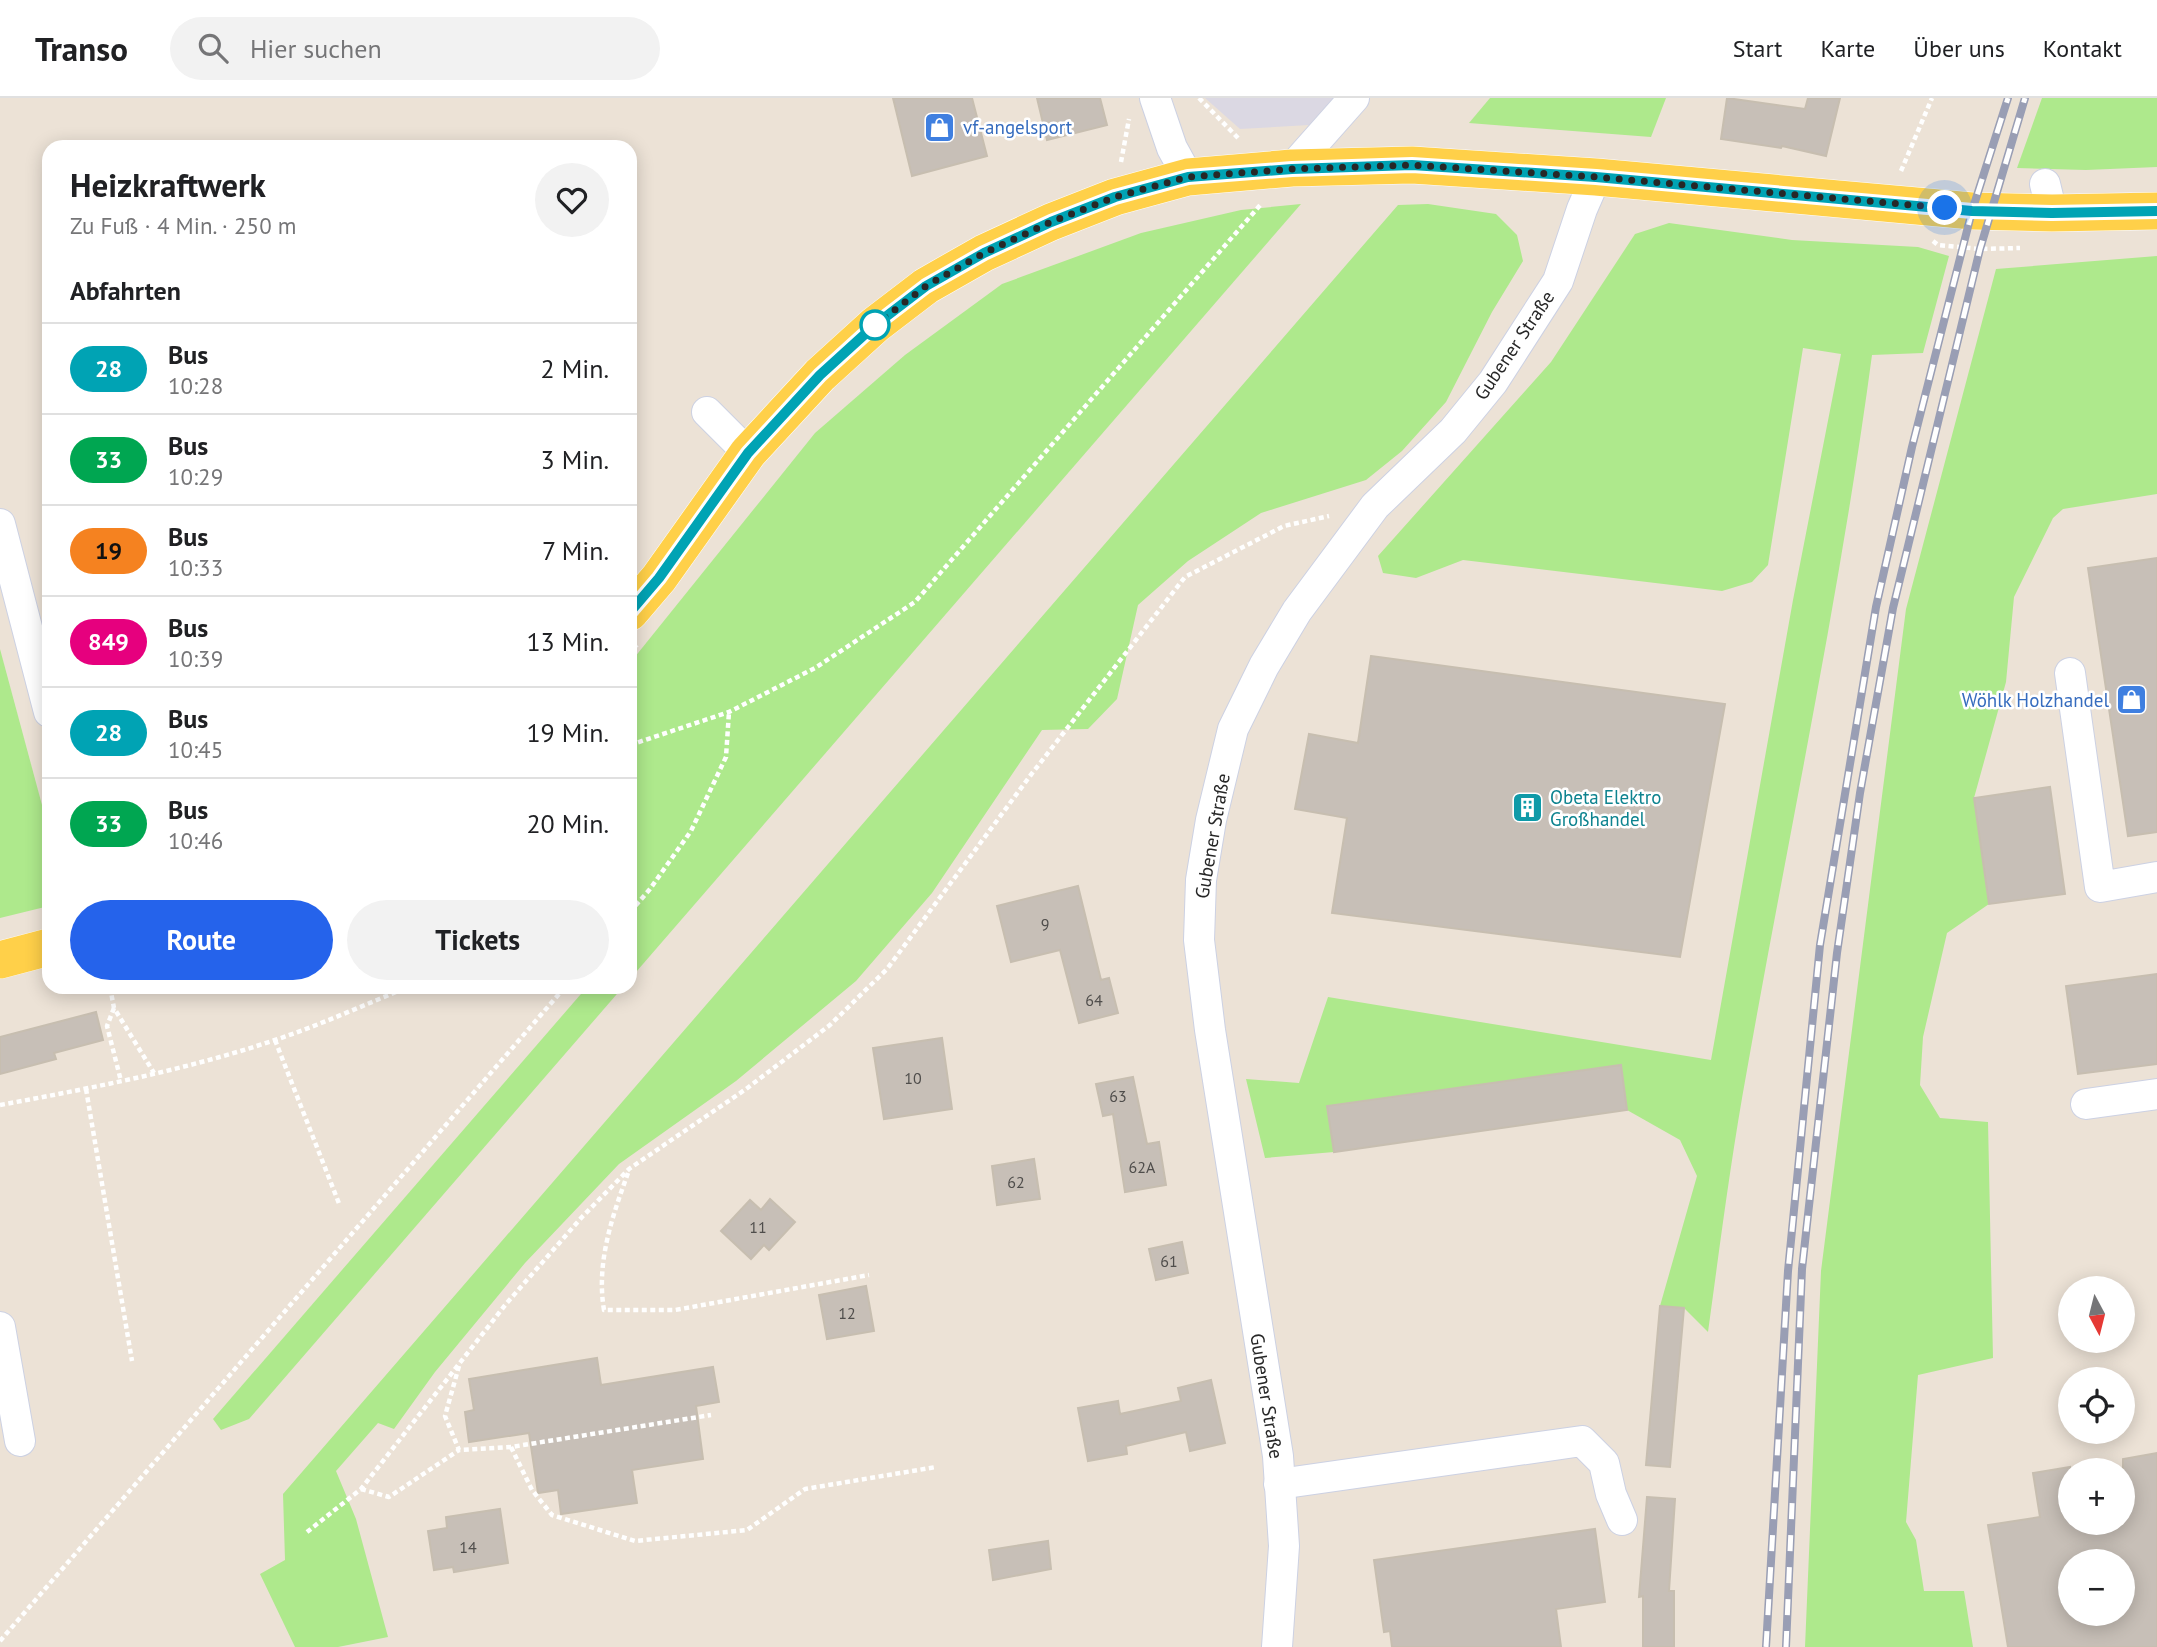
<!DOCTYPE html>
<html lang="de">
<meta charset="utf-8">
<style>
:root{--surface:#fff;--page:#f2f2f2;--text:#202124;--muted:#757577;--line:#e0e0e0;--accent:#2563eb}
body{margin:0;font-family:"PT Sans",sans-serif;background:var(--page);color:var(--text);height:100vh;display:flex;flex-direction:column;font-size:26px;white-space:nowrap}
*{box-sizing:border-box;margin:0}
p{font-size:23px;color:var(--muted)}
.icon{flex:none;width:38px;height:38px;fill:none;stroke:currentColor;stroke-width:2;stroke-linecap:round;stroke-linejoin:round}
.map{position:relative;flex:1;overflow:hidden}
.details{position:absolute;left:42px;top:42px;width:595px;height:854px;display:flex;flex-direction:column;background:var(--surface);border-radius:21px;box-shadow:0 4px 18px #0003}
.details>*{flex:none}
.badge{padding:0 14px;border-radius:23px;font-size:24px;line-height:46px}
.needle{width:46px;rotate:173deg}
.tools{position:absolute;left:2058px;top:1178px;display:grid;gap:14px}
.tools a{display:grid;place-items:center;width:77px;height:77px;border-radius:50%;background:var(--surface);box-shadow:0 4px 18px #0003;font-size:35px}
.you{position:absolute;width:35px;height:35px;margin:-18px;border:5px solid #fff;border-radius:50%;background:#1a73e8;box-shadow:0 0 0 10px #1a73e833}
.map>.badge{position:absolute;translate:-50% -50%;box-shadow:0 0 0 4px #fff}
h2{padding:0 28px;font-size:26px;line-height:63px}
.round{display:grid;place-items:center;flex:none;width:74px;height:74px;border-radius:37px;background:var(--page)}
.overview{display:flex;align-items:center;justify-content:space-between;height:119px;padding:0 28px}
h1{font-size:33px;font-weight:700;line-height:52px}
.button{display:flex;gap:14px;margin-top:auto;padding:14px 28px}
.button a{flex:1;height:80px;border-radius:42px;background:var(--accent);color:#fff;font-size:28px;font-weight:700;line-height:80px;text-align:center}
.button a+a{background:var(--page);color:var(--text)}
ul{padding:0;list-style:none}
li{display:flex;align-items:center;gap:21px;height:91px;padding:0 28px;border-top:2px solid var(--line)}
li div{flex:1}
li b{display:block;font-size:26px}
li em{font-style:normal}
li .badge{min-width:77px;font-weight:700;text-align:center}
header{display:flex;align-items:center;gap:42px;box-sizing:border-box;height:98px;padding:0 35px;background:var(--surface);border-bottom:2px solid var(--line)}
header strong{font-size:33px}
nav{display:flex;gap:38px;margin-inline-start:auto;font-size:24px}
.search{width:490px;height:63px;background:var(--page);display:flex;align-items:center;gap:18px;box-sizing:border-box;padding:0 24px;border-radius:38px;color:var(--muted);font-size:26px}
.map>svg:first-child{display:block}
.industrial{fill:#dbd8e3}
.green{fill:#aee98c}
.building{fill:#c7bfb7;stroke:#c7beb0;stroke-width:2;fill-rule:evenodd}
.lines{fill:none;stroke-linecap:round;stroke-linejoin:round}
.minor-casing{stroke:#ccd1e3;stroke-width:32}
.major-casing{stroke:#fff;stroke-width:38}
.path{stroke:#fff;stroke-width:4.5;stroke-dasharray:5 3.5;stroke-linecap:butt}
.minor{stroke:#fff;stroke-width:30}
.major{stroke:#ffd049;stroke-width:37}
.rail-casing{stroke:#999eb4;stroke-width:8}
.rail{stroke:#fff;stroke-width:5;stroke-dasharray:16;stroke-linecap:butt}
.line-casing{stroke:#fff;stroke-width:16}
.line{stroke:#00a3b4;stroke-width:10}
.walk{stroke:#272727;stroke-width:7;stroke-dasharray:0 12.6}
.stop-dot{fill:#fff;stroke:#00a3b4;stroke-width:3.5}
.labels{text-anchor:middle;stroke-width:5;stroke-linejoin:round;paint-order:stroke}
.number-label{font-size:16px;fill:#4f4d4b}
.shop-label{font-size:19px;fill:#366cbe;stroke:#fff;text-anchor:start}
.street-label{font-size:19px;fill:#272727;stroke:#fff}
.culture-label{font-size:19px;fill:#0d838f;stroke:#fff;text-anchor:start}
</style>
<header>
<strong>Transo</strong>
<div class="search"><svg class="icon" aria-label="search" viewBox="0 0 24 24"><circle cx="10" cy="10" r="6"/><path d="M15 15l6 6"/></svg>Hier suchen</div>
<nav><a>Start</a><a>Karte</a><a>Über uns</a><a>Kontakt</a></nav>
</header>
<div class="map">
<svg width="2157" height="1549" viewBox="0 0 2157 1549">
<rect width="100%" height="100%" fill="#ece2d6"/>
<polygon class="industrial" points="1205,0 1333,0 1309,27 1240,31"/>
<g class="green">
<polygon points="1490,0 1666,0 1651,39 1469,25"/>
<polygon points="2042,0 2157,0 2157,69 2086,72 2017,70"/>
<polygon points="1301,106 630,881 630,565 815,335 905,257 1002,186 1141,135 1241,112"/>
<polygon points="1428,106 1496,116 1517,137 1523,163 1492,214 1446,304 1402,353 1366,382 1261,415 1188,463 1138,507 1117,601 1088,631 1042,632 932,795 856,883 736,983 619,1066 525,1165 435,1274 394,1331 378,1325 336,1373 356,1421 388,1539 338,1549 295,1549 260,1476 285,1462 283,1396 1398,107"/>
<path d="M1669,125L1792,142L1918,149L1949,158L1923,255L1872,257C1840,497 1789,734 1747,972C1731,1059 1720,1147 1708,1234L1684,1210L1660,1208L1697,1078L1680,1042L1627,1012L1621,967L1328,1008L1334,1054L1265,1060L1246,981L1299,985L1328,899L1711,962L1793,502L1841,256L1803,250L1768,467L1752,484L1722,493L1463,462L1416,480L1383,475L1378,458L1551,264L1635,136Z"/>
<polygon points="2157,158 2157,396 2063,411 2053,420 2014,499 2006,584 1974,700 1989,806 1947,835 1923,939 1920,987 1940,1020 1988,1024 1993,1260 1918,1277 1906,1424 1916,1442 1924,1493 1964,1493 1973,1549 1805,1549 1821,1173 1906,511 1996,171"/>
<polygon points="0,551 49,733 49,808 0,820"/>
<polygon points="587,889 623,889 249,1321 221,1332 213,1321"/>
</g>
<g class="building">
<polygon points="893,0 972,0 987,58 912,78"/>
<polygon points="1037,0 1100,0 1107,27 1047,42"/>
<polygon points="1727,0 1805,11 1808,0 1840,0 1826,58 1782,48 1781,50 1721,41"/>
<polygon points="2157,460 2157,734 2128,738 2088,470"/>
<polygon points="1371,558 1725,606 1680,859 1332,815 1347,720 1295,711 1309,636 1358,645"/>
<polygon points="2050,689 2065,796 1989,806 1974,700"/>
<polygon points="1078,788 1101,882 1109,880 1118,915 1079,925 1060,852 1011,864 997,808"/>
<polygon points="2157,876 2157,966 2078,976 2066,888"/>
<polygon points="96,914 103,942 54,955 56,961 0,976 0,939"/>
<polygon points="942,940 952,1011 884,1021 873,950"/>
<polygon points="1621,967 1627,1012 1334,1054 1327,1008"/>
<polygon points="1133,979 1147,1046 1159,1044 1166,1087 1125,1094 1113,1016 1103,1018 1096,986"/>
<polygon points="1034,1061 1040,1101 997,1107 992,1068"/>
<polygon points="770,1101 795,1124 769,1152 764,1147 751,1161 721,1133 750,1102 761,1112"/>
<polygon points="1182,1144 1188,1175 1156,1182 1149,1151"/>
<polygon points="866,1188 874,1233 827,1241 819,1197"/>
<polygon points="1660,1208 1684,1210 1670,1369 1646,1367"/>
<polygon points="597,1260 601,1287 713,1269 719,1304 696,1308 703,1361 632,1372 637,1405 561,1416 558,1392 538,1395 529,1335 469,1344 465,1314 474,1312 469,1281"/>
<polygon points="1211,1282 1225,1345 1190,1353 1186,1334 1126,1348 1127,1356 1088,1363 1078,1310 1118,1303 1120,1316 1181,1303 1178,1290"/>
<path d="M2157,1355V1549H2008L1988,1427L2040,1419L2033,1375L2070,1369V1424H2123V1361ZM2070,1463H2123V1516H2070Z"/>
<polygon points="1647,1399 1675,1401 1669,1493 1674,1493 1674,1549 1643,1549 1643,1498 1639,1499"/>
<polygon points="500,1411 508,1465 454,1474 453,1469 434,1472 428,1433 447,1430 446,1419"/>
<polygon points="1595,1431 1605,1504 1556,1511 1561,1549 1392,1549 1390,1533 1384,1534 1374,1462"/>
<polygon points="1048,1443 1051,1471 993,1482 989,1452"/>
</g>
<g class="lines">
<defs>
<g id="minor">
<polyline points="1155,0 1172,50 1188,79"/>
<polyline points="1292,70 1354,0"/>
<polyline points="2045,86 2052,115"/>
<polyline points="707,314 748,355"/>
<polyline points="0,426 49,614"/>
<polyline points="2070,575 2100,789 2157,779"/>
<polyline points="2086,1006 2157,996"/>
<polyline points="0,1229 20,1343"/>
<polyline points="1279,1386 1582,1343 1604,1365 1611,1396 1622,1422"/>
<polyline points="1277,1549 1284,1448 1278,1358 1210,932 1199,842 1201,782 1211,722 1233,631 1264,568 1297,513 1375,408 1453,333 1493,284 1558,183 1582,111 1596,79"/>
</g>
<g id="major">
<polyline points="630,514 659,480 748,355 820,277 875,227 926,188 984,155 1051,124 1115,99 1188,79 1292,70 1412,67 1596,79 1972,113 2052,115 2157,113"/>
<polyline points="0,862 49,849"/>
</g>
</defs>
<use href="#minor" class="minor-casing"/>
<use href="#major" class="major-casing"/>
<g class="path">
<polyline points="1199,0 1238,40"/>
<polyline points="1121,64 1129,21"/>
<polyline points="1901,73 1932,0"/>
<polyline points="1933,143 1938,147 1980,151 2020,150"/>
<polyline points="630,554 637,547"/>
<polyline points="630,647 729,614 815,570 915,504 1262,105"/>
<polyline points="630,814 650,791 691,733 726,659 729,614"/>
<polyline points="110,889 114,910 154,975"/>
<polyline points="114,910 107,928 121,983"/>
<polyline points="275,942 340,1108"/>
<polyline points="86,991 132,1263"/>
<path d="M0,1007C92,990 186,972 275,942C320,927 364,907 408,889"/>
<path d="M628,1075C612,1119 596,1165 604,1212H675L869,1177"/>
<polyline points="459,1268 445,1318 459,1352 511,1349 711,1317"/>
<polyline points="511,1349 532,1392 552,1417 635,1443 747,1432 805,1391 936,1369"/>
<polyline points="361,1391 389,1399 459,1352"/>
<polyline points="307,1434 361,1391 506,1206 582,1119 629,1071 746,991 830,927 887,871 1030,678 1185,479 1284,428 1329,418"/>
<polyline points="0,1543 565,889"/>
</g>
<use href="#minor" class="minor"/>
<use href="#major" class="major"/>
<defs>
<g id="rail">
<polyline points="1766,1549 1788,1173 1820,847 1876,509 1912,349 1972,113 2008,0"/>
<polyline points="1786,1549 1802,1171 1837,855 1860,695 1893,510 1980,151 2025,0"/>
</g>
</defs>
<use href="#rail" class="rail-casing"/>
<use href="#rail" class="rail"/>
</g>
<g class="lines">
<defs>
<polyline id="line" points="630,514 659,480 748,355 820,277 875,227 926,188 984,155 1051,124 1115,99 1188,79 1292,71 1412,67 1596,79 1972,113 2052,115 2157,113"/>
</defs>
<use href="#line" class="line-casing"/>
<use href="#line" class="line"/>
<polyline class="walk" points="875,227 926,188 984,155 1051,124 1115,99 1188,79 1292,71 1412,67 1596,79 1945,110"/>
</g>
<defs>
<symbol id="shop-square" viewBox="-11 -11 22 22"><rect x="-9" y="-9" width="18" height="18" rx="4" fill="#3f7fe0" stroke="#fff"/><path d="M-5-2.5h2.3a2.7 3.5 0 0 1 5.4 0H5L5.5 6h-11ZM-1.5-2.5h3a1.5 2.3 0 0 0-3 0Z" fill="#fff"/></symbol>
<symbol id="building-square" viewBox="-11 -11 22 22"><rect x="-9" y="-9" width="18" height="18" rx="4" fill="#0f9aa8" stroke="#fff"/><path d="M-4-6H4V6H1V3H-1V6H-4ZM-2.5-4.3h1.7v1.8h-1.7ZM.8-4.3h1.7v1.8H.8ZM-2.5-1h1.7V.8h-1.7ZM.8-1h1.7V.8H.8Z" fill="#fff"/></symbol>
</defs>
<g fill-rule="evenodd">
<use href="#shop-square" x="922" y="12" width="35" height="35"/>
<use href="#shop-square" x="2114" y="584" width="35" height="35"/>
<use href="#building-square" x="1510" y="692" width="35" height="35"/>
</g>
<circle class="stop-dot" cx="875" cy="227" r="14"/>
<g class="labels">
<g class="number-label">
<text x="1045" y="832">9</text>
<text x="1094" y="908">64</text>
<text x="913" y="986">10</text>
<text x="1118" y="1004">63</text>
<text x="1142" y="1075">62A</text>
<text x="1016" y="1090">62</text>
<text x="758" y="1135">11</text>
<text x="1169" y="1169">61</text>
<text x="847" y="1221">12</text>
<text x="468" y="1455">14</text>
</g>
<g class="shop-label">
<text x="963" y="36">vf-angelsport</text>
<text x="2109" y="609" text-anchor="end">Wöhlk Holzhandel</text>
</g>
<g class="street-label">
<text transform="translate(1514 247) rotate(-56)" y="7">Gubener Straße</text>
<text transform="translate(1212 738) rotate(-80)" y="7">Gubener Straße</text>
<text transform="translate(1267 1298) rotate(81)" y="7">Gubener Straße</text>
</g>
<g class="culture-label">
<text x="1550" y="706">Obeta Elektro<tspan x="1550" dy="22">Großhandel</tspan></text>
</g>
</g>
</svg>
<div class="tools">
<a><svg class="needle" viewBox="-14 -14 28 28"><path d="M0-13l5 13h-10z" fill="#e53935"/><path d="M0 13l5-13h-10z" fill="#757577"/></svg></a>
<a><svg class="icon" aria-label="locate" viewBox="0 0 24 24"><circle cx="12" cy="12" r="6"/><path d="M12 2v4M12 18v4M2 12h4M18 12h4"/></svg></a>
<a>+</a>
<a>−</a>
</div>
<div class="you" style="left:1945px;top:110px"></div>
<section class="details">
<div class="overview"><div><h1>Heizkraftwerk</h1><p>Zu Fuß · 4 Min. · 250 m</p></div><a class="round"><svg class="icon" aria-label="heart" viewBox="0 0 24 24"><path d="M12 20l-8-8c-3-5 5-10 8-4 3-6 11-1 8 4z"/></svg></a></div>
<h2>Abfahrten</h2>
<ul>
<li><span class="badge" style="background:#00a3b4;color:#fff">28</span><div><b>Bus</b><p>10:28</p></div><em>2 Min.</em></li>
<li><span class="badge" style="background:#00a651;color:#fff">33</span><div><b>Bus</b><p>10:29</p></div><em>3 Min.</em></li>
<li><span class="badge" style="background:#f58220;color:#111">19</span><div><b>Bus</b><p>10:33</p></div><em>7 Min.</em></li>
<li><span class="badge" style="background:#e6007e;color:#fff">849</span><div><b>Bus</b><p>10:39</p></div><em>13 Min.</em></li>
<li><span class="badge" style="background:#00a3b4;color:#fff">28</span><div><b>Bus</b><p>10:45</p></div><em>19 Min.</em></li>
<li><span class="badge" style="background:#00a651;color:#fff">33</span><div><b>Bus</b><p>10:46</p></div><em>20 Min.</em></li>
</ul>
<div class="button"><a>Route</a><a>Tickets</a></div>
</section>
</div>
